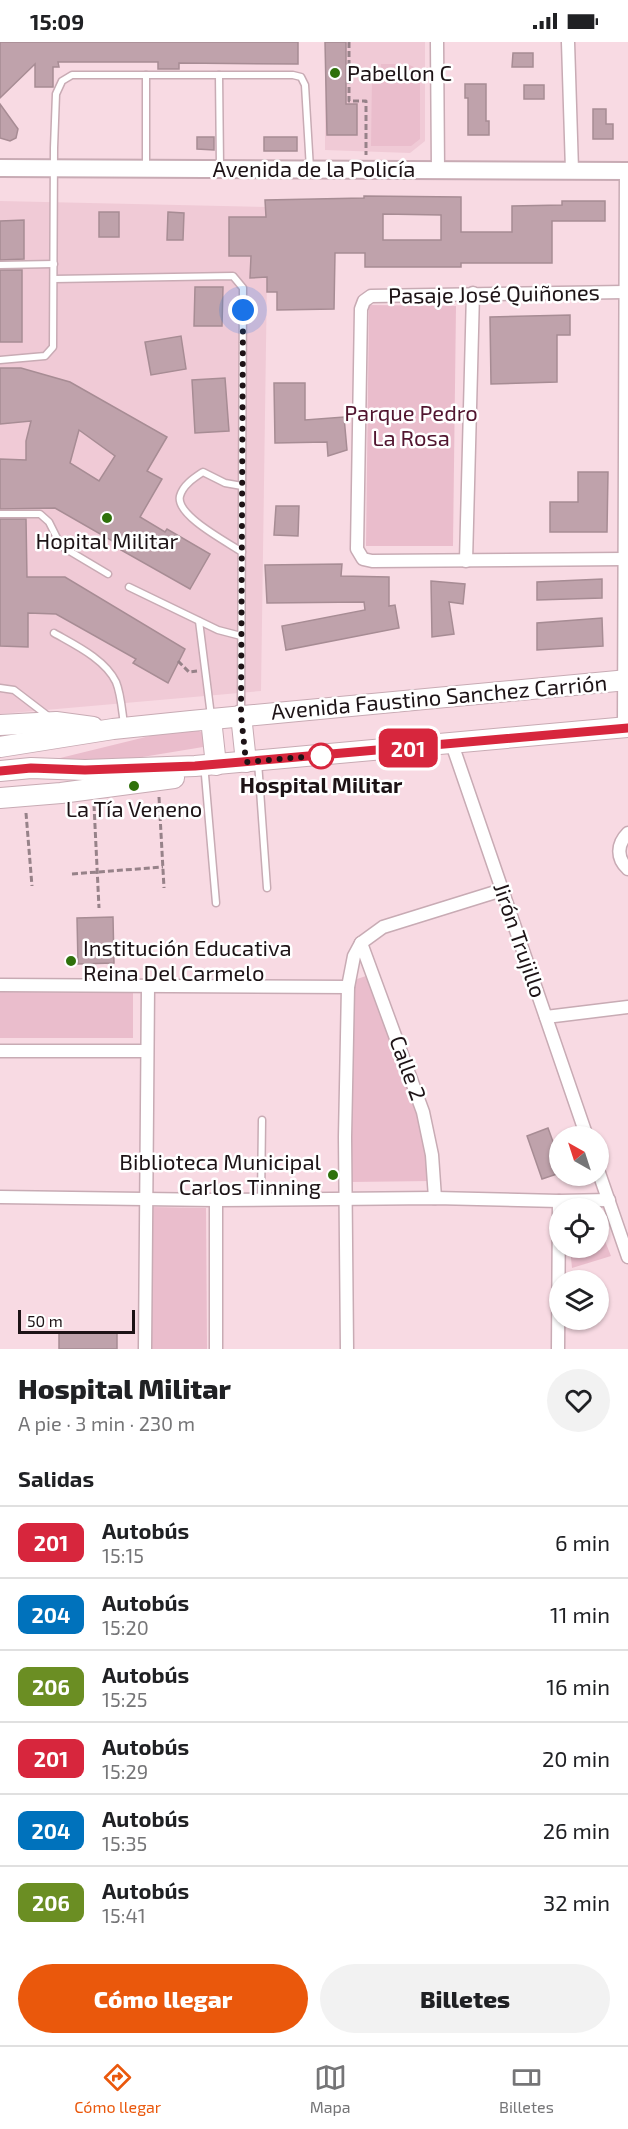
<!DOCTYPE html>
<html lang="es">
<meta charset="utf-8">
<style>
:root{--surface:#fff;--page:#f2f2f2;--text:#202124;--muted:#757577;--line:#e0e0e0;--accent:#ea580c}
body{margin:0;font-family:"Exo 2",sans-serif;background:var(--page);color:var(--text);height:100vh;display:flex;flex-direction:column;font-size:22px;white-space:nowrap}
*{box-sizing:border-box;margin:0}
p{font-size:20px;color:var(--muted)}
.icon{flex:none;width:33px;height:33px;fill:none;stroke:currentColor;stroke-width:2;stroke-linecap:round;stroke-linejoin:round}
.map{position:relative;height:1307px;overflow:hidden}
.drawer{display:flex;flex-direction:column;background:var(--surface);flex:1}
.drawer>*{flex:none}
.badge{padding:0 12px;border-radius:9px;font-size:21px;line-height:39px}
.needle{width:39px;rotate:321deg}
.fabs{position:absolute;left:549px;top:1084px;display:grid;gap:12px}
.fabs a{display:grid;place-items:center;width:60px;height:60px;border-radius:50%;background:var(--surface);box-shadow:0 2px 4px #0004;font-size:30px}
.scale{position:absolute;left:18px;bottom:15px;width:117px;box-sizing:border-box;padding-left:6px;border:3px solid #1d1316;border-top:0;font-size:16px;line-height:21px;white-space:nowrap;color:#1d1316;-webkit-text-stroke:4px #fff;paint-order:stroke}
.you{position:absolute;width:30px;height:30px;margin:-15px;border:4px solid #fff;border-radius:50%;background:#1a73e8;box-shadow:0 0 0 9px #1a73e833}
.map>.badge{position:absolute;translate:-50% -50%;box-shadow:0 0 0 3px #fff}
h2{padding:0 18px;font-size:22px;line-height:54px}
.round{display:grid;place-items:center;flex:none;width:63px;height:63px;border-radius:32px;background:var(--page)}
.summary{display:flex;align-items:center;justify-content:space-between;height:102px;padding:0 18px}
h1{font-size:28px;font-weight:800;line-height:45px}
.primary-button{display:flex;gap:12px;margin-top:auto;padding:12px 18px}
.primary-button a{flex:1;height:69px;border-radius:36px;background:var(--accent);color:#fff;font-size:24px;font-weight:800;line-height:69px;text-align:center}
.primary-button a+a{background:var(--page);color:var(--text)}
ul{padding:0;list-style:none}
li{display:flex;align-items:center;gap:18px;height:72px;padding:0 18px;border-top:2px solid var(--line)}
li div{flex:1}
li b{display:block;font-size:22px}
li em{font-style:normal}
li .badge{min-width:66px;font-weight:700;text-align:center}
.status{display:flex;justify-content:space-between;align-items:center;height:42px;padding:0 30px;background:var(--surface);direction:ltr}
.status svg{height:16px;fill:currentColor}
.tab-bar{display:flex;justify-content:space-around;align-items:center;height:84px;border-top:2px solid var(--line);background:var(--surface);font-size:16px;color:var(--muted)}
.tab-bar a{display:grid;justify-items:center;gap:3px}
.tab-bar .on{color:var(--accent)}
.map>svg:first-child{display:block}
.built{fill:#f0cad6}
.green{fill:#eabdcc}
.building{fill:#bfa2ab;stroke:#a78c94;stroke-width:1.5;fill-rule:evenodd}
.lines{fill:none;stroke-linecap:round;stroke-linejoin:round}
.lane-casing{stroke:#c8abb4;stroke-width:9}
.street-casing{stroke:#c8abb4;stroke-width:15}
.secondary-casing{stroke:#c8abb4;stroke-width:20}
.primary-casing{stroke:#c8abb4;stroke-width:22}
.path{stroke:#978289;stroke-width:3;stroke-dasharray:6 3;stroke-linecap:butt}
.lane{stroke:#fff;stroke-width:6}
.street{stroke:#fff;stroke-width:12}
.secondary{stroke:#fff;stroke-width:16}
.primary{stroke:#fff;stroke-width:20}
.line-casing{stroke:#fff;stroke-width:14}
.line{stroke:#d7263d;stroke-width:9}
.walk{stroke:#1d1316;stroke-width:6;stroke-dasharray:0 10.8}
.poi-dot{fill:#2f710b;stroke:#fff;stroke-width:2}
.stop-dot{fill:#fff;stroke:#d7263d;stroke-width:3}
.labels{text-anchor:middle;stroke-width:5;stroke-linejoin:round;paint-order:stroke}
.poi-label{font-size:22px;fill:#1d1316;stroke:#fff;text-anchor:start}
.street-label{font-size:22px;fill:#1d1316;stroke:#fff}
.park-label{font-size:22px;fill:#51152f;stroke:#fff}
.stop-label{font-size:22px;font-weight:bold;fill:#1d1316;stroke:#fff}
</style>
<div class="status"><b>15:09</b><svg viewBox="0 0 49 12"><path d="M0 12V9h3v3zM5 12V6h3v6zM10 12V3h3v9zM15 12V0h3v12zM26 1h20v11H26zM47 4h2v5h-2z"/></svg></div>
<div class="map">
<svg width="628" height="1307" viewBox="0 0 628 1307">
<rect width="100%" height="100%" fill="#f8dae3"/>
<g class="built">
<polygon points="325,0 425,0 425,99 410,111 325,108"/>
<polygon points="0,159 268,165 261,649 0,672"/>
</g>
<g class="green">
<polygon points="381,22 407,22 414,25 420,35 420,97 411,104 371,104 372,36 380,36"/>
<polygon points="369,263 456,264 453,504 366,504"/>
<polygon points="199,689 203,691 205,700 203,705 118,719 52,718 162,691"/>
<polygon points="366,934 374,941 425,1085 432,1139 349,1140 343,948 354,938"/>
<polygon points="0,950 133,951 133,996 0,996"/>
<polygon points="152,1165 206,1166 207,1307 152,1307"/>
<polygon points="599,1184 611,1214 572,1226 570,1206 598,1206"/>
</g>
<g class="building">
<polygon points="0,0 298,0 298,22 179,21 179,27 158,27 158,20 58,20 59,25 53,25 53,45 35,45 35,22 0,56"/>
<polygon points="325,0 346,0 346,62 357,62 357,93 327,93"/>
<polygon points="513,11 533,11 533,25 512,25"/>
<polygon points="465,42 486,42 486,79 489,79 489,93 468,93 468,56 465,56"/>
<rect x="524" y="43" width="20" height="14"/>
<polygon points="0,62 18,87 16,96 10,99 0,96"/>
<polygon points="593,67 606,67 606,82 613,82 613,97 593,97"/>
<polygon points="197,95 214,95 214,108 197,107"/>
<rect x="264" y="95" width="33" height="14"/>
<path d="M364,154L461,155V190H512V164L562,163V159H605V179H552V221H461V225H365V211H335L334,267L277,268V250H267V235L250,236L251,214H229V175H266L265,158L364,156ZM383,172L441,173V198H383Z"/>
<rect x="99" y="170" width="20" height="25"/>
<polygon points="168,170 184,171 183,198 167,198"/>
<polygon points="24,178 24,217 0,218 0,179"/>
<rect x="0" y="228" width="22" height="72"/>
<polygon points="195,245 223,245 222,284 194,284"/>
<polygon points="570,273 570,293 557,293 557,340 491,342 490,275"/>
<polygon points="181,294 186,327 151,333 145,300"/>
<path d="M0,326H21L70,340L167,395L147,429L162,437L140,475L165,490L167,487L210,512L190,547L121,508L123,505L55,466L0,467V417L26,418V399L31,379L0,382ZM79,388L115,414L99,439L70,421Z"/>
<polygon points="225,336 229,389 195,391 192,338"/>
<polygon points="274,341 305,341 305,378 344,375 347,408 328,414 327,400 275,401"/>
<polygon points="578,430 608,430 607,490 550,490 550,460 578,460"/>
<polygon points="276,464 299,464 298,494 274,493"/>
<polygon points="0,477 26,477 27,535 65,535 185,607 168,641 133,621 136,617 56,572 28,571 28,605 0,604"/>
<polygon points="342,522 341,534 389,535 389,564 395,563 399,586 286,608 282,584 365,568 364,560 267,561 265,523"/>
<polygon points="602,537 602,556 537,558 537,540"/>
<polygon points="431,539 465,542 463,562 449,560 454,592 432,595"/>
<polygon points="602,576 603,604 537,608 537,581"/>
<polygon points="113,875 114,921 78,922 77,876"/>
<polygon points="548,1086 560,1119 560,1131 542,1137 527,1094"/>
<polygon points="59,1290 117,1291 117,1307 59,1307"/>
</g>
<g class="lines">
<defs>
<g id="lane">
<polyline points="146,33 146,125"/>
<polyline points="219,33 220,125"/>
<polyline points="0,223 54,222"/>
<polyline points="54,237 233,234 243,246 241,672"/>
<polyline points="0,318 45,314 53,305 54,106 56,52 62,39 72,33 293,33 301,35 305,43 310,127"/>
<polyline points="0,472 40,472 49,480 61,504 108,532"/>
<path d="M242,510C227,500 175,473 180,454C183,443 194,436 203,430L225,441L242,444"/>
<polyline points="129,545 218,588 241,594"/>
<polyline points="199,579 211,674"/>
<path d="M54,591C75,603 105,617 116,640C121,652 122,669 124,682"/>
<polyline points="0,646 14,648 48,674"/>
<polyline points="258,720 267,846"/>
<polyline points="205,733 216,861"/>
<polyline points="261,1157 262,1078"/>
</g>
<g id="street">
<polyline points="437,0 438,128"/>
<polyline points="568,0 572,128"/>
<polyline points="624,517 372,519 363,517 357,507 361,267 364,259 371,254 625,250"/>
<polyline points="466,519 473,251"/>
<polyline points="624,686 626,129"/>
<polyline points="452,702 587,1095"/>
<path d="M628,791C617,802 616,816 628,827"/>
<polyline points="361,901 423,1070 432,1113 435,1156"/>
<polyline points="0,943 348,945"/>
<polyline points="546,975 628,965"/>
<polyline points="0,1009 146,1009"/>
<polyline points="598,1128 628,1215"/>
<polyline points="0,1155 216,1158 435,1156 559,1159 609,1158"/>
<polyline points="145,1307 148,945"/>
<polyline points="216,1307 216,1158"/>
<polyline points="347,1307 345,1095 348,945 354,914 361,901 383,885 502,848"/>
<polyline points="558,1307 559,1159"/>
</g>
<polyline id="secondary" points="0,126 628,129"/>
<g id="primary">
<polyline points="241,673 246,720"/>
<polyline points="211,677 216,723"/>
<polyline points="0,683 56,680 93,685"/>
<polyline points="0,705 113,687 191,679 628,638"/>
<polyline points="0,729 31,726 85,728 195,724 628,685"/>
<polyline points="0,756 61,751 174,736"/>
</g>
</defs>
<use href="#lane" class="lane-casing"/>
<use href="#street" class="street-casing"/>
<use href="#secondary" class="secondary-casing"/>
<use href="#primary" class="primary-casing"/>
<g class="path">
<polyline points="349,0 349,59 366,59 366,113"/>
<polyline points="178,619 189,630 197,629"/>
<polyline points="159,755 164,846"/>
<polyline points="94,763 99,866"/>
<polyline points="26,771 32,844"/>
<polyline points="72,832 163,825"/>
</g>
<use href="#lane" class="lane"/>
<use href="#street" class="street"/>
<use href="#secondary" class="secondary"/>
<use href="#primary" class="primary"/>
</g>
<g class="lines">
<defs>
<polyline id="line" points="0,729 31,726 85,728 195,724 628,686"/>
</defs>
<use href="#line" class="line-casing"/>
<use href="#line" class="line"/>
<polyline class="walk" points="243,268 241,673 246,720 326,713 321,714"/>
</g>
<g class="poi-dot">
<circle cx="335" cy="31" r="6"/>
<circle cx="107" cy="476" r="6"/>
<circle cx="134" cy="744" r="6"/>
<circle cx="71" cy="919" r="6"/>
<circle cx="333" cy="1133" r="6"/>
</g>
<circle class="stop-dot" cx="321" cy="714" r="12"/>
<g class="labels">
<g class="poi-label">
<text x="347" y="39">Pabellon C</text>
<text x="107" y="507" text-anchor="middle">Hopital Militar</text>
<text x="134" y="775" text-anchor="middle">La Tía Veneno</text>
<text x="83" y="914">Institución Educativa<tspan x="83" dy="25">Reina Del Carmelo</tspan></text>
<text x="321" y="1128" text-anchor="end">Biblioteca Municipal<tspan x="321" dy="25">Carlos Tinning</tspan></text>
</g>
<g class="street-label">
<text x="314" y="135">Avenida de la Policía</text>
<text transform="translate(494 252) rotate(-1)" y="8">Pasaje José Quiñones</text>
<text transform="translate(439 655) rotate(-5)" y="8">Avenida Faustino Sanchez Carrión</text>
<text transform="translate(520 898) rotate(71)" y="8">Jirón Trujillo</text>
<text transform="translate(408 1026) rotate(70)" y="8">Calle 2</text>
</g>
<g class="park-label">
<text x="411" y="379">Parque Pedro<tspan x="411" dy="25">La Rosa</tspan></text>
</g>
<g class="stop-label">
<text x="321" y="751">Hospital Militar</text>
</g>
</g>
</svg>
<div class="fabs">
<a><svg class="needle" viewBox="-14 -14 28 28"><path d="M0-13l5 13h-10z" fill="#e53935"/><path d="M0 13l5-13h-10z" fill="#757577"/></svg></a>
<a><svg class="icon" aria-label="locate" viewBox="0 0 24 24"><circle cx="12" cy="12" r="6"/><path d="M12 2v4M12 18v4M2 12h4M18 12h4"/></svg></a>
<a><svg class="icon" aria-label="layers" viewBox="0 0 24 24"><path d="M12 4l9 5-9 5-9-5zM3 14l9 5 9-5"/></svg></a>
</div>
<div class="scale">50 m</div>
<div class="you" style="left:243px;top:268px"></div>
<b class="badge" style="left:408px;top:706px;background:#d7263d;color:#fff">201</b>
</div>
<section class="drawer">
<div class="summary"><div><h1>Hospital Militar</h1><p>A pie · 3 min · 230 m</p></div><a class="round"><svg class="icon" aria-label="heart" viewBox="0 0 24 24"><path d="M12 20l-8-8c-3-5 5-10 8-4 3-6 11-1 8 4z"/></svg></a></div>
<h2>Salidas</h2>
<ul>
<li><span class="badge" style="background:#d7263d;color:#fff">201</span><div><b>Autobús</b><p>15:15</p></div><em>6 min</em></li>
<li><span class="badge" style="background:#0072bc;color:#fff">204</span><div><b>Autobús</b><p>15:20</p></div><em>11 min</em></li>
<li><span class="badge" style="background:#6b8e23;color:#fff">206</span><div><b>Autobús</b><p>15:25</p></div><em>16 min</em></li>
<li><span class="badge" style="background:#d7263d;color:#fff">201</span><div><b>Autobús</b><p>15:29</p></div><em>20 min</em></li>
<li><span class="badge" style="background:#0072bc;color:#fff">204</span><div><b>Autobús</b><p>15:35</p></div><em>26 min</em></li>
<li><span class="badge" style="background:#6b8e23;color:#fff">206</span><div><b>Autobús</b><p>15:41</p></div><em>32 min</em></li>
</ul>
<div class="primary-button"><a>Cómo llegar</a><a>Billetes</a></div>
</section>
<nav class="tab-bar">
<a class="on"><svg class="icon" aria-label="directions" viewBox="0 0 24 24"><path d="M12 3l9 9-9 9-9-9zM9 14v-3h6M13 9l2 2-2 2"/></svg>Cómo llegar</a>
<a><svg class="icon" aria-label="map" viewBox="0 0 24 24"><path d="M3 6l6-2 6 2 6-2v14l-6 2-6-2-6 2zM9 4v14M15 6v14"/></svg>Mapa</a>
<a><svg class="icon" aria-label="tickets" viewBox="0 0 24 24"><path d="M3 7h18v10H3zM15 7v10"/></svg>Billetes</a>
</nav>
